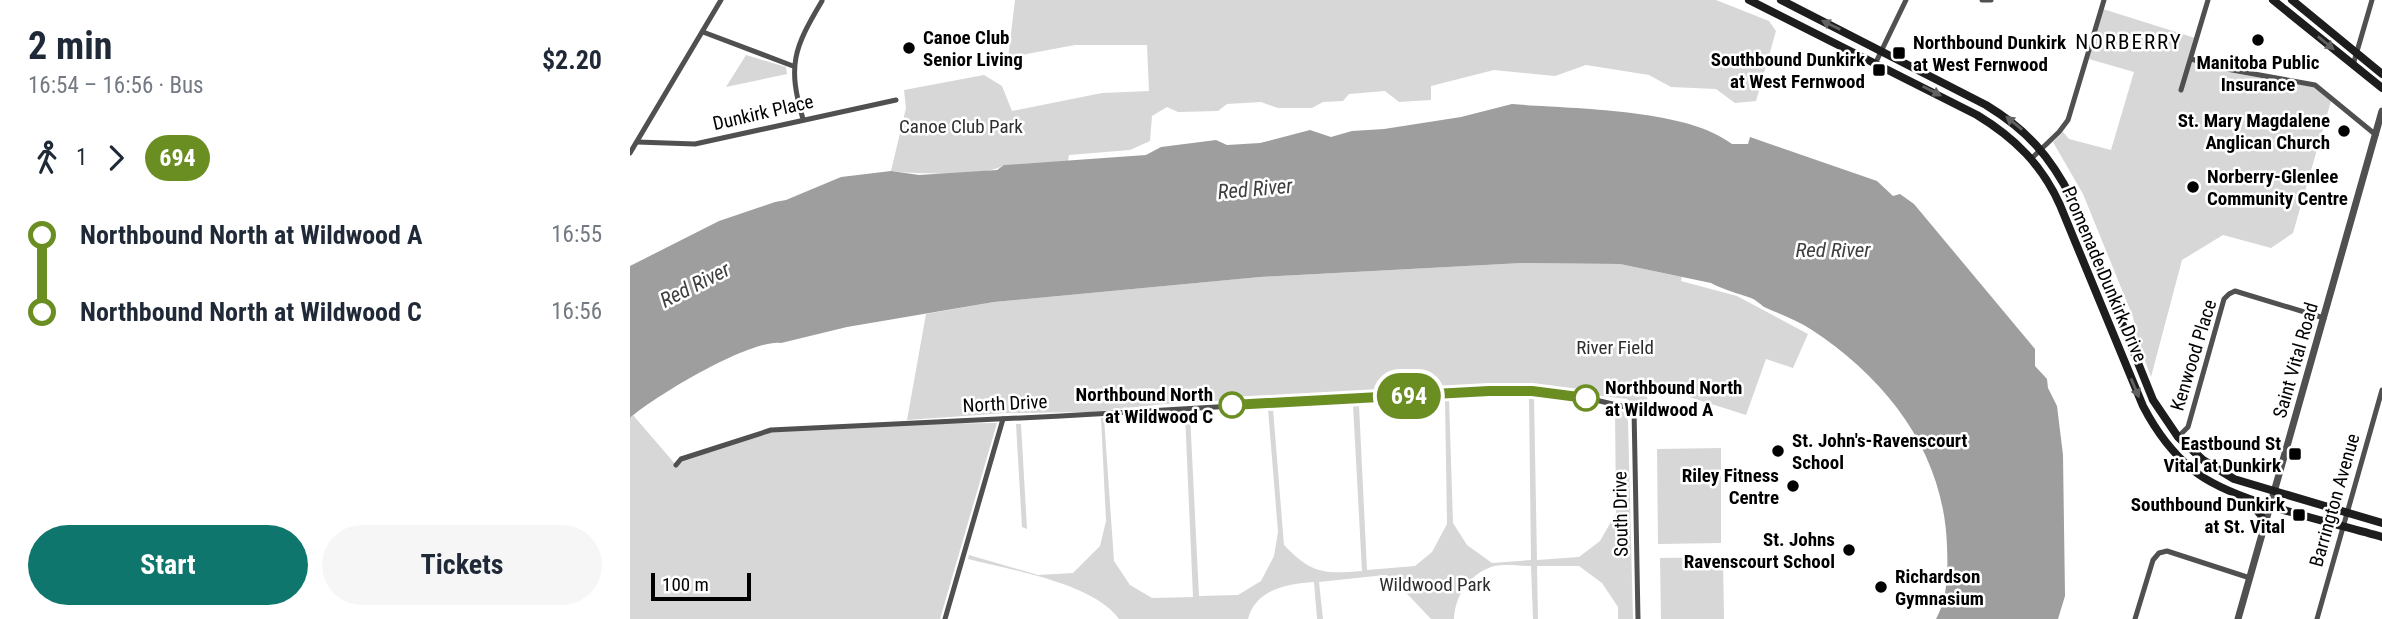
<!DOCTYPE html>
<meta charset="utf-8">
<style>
:root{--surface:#fff;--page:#f6f6f7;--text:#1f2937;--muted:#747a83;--accent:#0f766e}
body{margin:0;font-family:"Roboto Condensed",sans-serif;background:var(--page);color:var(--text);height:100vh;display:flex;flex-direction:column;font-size:26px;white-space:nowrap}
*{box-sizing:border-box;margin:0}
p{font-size:23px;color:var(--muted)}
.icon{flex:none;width:38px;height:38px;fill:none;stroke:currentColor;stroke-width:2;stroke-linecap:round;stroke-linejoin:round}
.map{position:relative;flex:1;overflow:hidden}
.side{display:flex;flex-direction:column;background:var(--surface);width:630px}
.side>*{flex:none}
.badge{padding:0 14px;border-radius:23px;font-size:24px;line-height:46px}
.scale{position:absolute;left:21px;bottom:18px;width:100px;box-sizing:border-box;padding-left:7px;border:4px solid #000;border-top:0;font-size:19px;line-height:24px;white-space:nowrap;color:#000;-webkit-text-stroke:5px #fff;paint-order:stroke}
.map>.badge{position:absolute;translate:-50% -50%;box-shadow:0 0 0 4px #fff}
.legs{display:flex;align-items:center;gap:10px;height:77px;padding:0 28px;font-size:23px}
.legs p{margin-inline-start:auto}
.headline{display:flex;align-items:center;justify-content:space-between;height:119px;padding:0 28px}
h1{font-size:38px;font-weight:700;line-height:52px}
.action{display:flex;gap:14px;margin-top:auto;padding:14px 28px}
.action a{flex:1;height:80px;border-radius:42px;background:var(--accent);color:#fff;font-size:28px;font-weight:700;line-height:80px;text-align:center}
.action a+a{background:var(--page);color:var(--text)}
ul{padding:0 28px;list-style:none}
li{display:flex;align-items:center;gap:24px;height:77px;font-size:26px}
li i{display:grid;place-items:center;width:10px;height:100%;margin:0 9px;background:currentColor}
li i::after{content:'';width:18px;height:18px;margin:-9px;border:5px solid;border-radius:50%;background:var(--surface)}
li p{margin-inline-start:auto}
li:first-child i{background:linear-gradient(#0000 50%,currentColor 0)}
li:last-child i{background:linear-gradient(currentColor 50%,#0000 0)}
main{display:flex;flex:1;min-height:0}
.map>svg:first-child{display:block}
.green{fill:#d7d7d7}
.water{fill:#9e9e9e}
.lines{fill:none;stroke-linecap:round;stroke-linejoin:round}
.minor{stroke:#505050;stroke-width:5}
.tertiary{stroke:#505050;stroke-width:7}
.secondary{stroke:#1d1d1d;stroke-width:8}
.oneway{fill:#616161}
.line-1-casing{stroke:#fff;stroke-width:16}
.line-1{stroke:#6b8e23;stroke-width:10}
.poi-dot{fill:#000;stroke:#fff;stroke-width:2.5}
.stop-1-dot{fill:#fff;stroke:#6b8e23;stroke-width:3.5}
.labels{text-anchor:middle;stroke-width:5;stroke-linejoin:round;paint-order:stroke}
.poi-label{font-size:19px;font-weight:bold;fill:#000;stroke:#fff;text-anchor:end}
.street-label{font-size:19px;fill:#000;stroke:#fff}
.park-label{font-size:19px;fill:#2e2e2e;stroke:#fff}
.stop-label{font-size:19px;font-weight:bold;fill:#000;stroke:#fff;text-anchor:start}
.neighbourhood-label{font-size:21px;letter-spacing:2px;fill:#000;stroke:#fff}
.water-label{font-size:21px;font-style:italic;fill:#3f3f3f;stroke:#fff}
</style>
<main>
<section class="side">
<div class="headline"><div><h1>2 min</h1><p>16:54 – 16:56 · Bus</p></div><b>$2.20</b></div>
<div class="legs"><svg class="icon" aria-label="walk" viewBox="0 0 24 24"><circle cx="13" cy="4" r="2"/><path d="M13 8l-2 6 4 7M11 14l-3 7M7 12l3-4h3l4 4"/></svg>1<svg class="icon" aria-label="forward" viewBox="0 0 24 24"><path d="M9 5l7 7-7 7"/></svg><b class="badge" style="background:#6b8e23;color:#fff">694</b></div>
<ul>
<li><i style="color:#6b8e23"></i><b>Northbound North at Wildwood A</b><p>16:55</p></li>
<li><i style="color:#6b8e23"></i><b>Northbound North at Wildwood C</b><p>16:56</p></li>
</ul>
<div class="action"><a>Start</a><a>Tickets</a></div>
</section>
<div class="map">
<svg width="1752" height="619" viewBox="0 0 1752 619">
<rect width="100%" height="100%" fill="#fff"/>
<g class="green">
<path d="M385,0H1086L1139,21L1146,31L1126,101L1105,103L1086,89L1041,87L1019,75L956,65L925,76L864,70L801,86V100L769,102L755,91L719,94L713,101L693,102L682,108H648L631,102L597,104L588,111L548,112L537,107L522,116L520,141L500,150L439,155L438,161L374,165C357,177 284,174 261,171L276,108L274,90L354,75L372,86L382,111L472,93L519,91L517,45H445L386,56L384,67H377Z"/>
<polygon points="1473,9 1565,38 1560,59 1603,73 1684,87 1701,101 1663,233 1641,248 1593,235 1552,260 1521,377 1507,339 1503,317 1453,194 1423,142 1433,132 1439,139 1481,150 1504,72 1459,59"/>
<polygon points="116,55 156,67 157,74 96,87"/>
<polygon points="892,263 990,264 1052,277 1051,281 1107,296 1178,334 1163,368 1136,359 1116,415 1012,382 1009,391 1017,396 1018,405 1007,407 997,399 907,388 821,387 534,404 461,412 376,413 277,420 296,314 364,302 630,277"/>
<path d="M899,397H904L907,560L949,557L970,541L986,513L985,408L995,413L998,421L1003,619H988V607L972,583L949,566H907L908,619H903L901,566C890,566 872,563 861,567C839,575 825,596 824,619H801L762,578L755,575L689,582L693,619H687L684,582C657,584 626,589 618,619H489C463,583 381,570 338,559L339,555L408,575L443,573L470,546L476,521L471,418H474L484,561L500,585L522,598L563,597L555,414H560L569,596L608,595L631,581L644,556L648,532L638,409H643L654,545C682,574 693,574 732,571L723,405H729L737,570L785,566L802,552L817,524L815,399H819L823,523L837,545L862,563L901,560Z"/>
<polygon points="3,415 46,465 51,459 141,430 277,424 367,423 310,619 0,619 0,418"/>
<polygon points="386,424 391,424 397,529 392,527"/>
<polygon points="1091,448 1091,543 1028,544 1027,449"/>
<polygon points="1093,557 1094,619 1031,619 1030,558"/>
</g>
<path class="water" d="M882,104C942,109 1056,108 1102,144H1118L1120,137L1247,181L1263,196L1270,194L1284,204L1405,349V366L1417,379L1418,388L1427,406L1433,455L1435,596L1428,619H1306C1318,597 1318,571 1317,546C1314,453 1258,380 1182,330C1167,320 1150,314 1134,307C1130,304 1126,300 1121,298C1107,293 1094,290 1081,283L990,264L892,263L630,277L364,302L217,327L151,343C120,339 25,396 0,418V266L89,221L145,202L156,200L211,177L261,171L289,175L367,170L374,165L516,155L531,147L586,140L597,145L630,143L680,130L701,137L722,131L754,129L831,117Z"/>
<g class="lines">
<g class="minor">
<polyline points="1352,0 1361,0"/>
<polyline points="73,32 163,66"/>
<polyline points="1561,59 1602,70 1685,85 1746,135"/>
<polyline points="1246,62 1276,0"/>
<polyline points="1723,65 1742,0"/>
<polyline points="1551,90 1578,0"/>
<path d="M173,119C157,65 164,48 192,1"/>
<polyline points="7,142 65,144 266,100"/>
<polyline points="0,153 91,0"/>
<polyline points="1402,158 1429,132 1438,120 1474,0"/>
<polyline points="1548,437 1558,427 1594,299 1599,294 1605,291 1694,318"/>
<polyline points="46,465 51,459 141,430 431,416 859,391 902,391 944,395 1004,409 1008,619"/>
<polyline points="315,619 373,419"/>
<polyline points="1505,619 1523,560 1529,553 1537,551 1620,578"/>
<polyline points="1687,619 1752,390"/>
</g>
<polyline class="tertiary" points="1608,619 1752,111"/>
<g class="secondary">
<path d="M1119,0L1347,115C1385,138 1412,165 1430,205L1513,406C1526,431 1541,452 1563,470C1601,502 1702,522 1752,537"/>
<path d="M1151,0L1356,105C1397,130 1420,156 1442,199L1523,400L1548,437L1573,460L1604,479L1752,523"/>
<polyline points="1643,0 1752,88"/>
<polyline points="1662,0 1752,74"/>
<polyline points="1616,498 1631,515 1633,528"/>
</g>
</g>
<defs><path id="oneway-solid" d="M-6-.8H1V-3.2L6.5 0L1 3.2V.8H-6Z" transform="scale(1.75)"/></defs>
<g class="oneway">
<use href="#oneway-solid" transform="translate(1201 25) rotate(-154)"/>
<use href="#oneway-solid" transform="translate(1696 43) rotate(39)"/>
<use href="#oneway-solid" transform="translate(1302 91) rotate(27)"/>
<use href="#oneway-solid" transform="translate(1384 123) rotate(-141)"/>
<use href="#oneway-solid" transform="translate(1505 388) rotate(67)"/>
</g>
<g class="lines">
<defs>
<polyline id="line-1" points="602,405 859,391 902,391 956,398"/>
</defs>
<use href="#line-1" class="line-1-casing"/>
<use href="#line-1" class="line-1"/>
</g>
<g class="poi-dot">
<circle cx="1628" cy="40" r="7"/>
<circle cx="279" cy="48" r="7"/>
<rect x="1262" y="46" width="14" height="14" rx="3.5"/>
<rect x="1242" y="63" width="14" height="14" rx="3.5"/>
<circle cx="1714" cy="131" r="7"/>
<circle cx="1563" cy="187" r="7"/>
<circle cx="1148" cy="451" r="7"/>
<rect x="1658" y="447" width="14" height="14" rx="3.5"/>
<circle cx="1163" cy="486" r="7"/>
<rect x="1662" y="508" width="14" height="14" rx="3.5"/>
<circle cx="1219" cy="550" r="7"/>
<circle cx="1251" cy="587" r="7"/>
</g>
<g class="stop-1-dot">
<circle cx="956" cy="398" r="12"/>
<circle cx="602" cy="405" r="12"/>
</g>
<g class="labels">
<g class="poi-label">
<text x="293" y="44" text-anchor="start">Canoe Club<tspan x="293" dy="22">Senior Living</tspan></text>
<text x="1283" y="49" text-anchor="start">Northbound Dunkirk<tspan x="1283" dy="22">at West Fernwood</tspan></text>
<text x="1235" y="66">Southbound Dunkirk<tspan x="1235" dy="22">at West Fernwood</tspan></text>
<text x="1628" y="69" text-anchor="middle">Manitoba Public<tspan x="1628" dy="22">Insurance</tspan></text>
<text x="1700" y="127">St. Mary Magdalene<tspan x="1700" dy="22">Anglican Church</tspan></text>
<text x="1577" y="183" text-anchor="start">Norberry-Glenlee<tspan x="1577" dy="22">Community Centre</tspan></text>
<text x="1162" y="447" text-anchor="start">St. John's-Ravenscourt<tspan x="1162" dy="22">School</tspan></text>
<text x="1651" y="450">Eastbound St<tspan x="1651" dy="22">Vital at Dunkirk</tspan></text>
<text x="1149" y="482">Riley Fitness<tspan x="1149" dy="22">Centre</tspan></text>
<text x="1655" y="511">Southbound Dunkirk<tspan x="1655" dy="22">at St. Vital</tspan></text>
<text x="1205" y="546">St. Johns<tspan x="1205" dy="22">Ravenscourt School</tspan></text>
<text x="1265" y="583" text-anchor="start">Richardson<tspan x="1265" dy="22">Gymnasium</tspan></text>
</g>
<g class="street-label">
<text transform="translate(133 112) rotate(-13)" y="7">Dunkirk Place</text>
<text transform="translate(1475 274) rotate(67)" y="7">Promenade Dunkirk Drive</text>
<text transform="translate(1563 355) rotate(-73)" y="7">Kenwood Place</text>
<text transform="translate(1665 360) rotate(-74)" y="7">Saint Vital Road</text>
<text transform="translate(375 403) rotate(-3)" y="7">North Drive</text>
<text transform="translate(1704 500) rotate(-74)" y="7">Barrington Avenue</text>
<text transform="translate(990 514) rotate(-91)" y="7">South Drive</text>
</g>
<g class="park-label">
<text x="331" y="133">Canoe Club Park</text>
<text x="985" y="354">River Field</text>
<text x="805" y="591">Wildwood Park</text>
</g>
<g class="stop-label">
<text x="975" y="394">Northbound North<tspan x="975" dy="22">at Wildwood A</tspan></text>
<text x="583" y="401" text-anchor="end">Northbound North<tspan x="583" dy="22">at Wildwood C</tspan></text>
</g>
<g class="neighbourhood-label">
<text x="1499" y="49">NORBERRY</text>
</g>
<g class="water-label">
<text transform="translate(625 189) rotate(-5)" y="7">Red River</text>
<text x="1203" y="257">Red River</text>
<text transform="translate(65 285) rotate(-27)" y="7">Red River</text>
</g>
</g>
</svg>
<div class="scale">100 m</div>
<b class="badge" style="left:779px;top:396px;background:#6b8e23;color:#fff">694</b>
</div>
</main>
